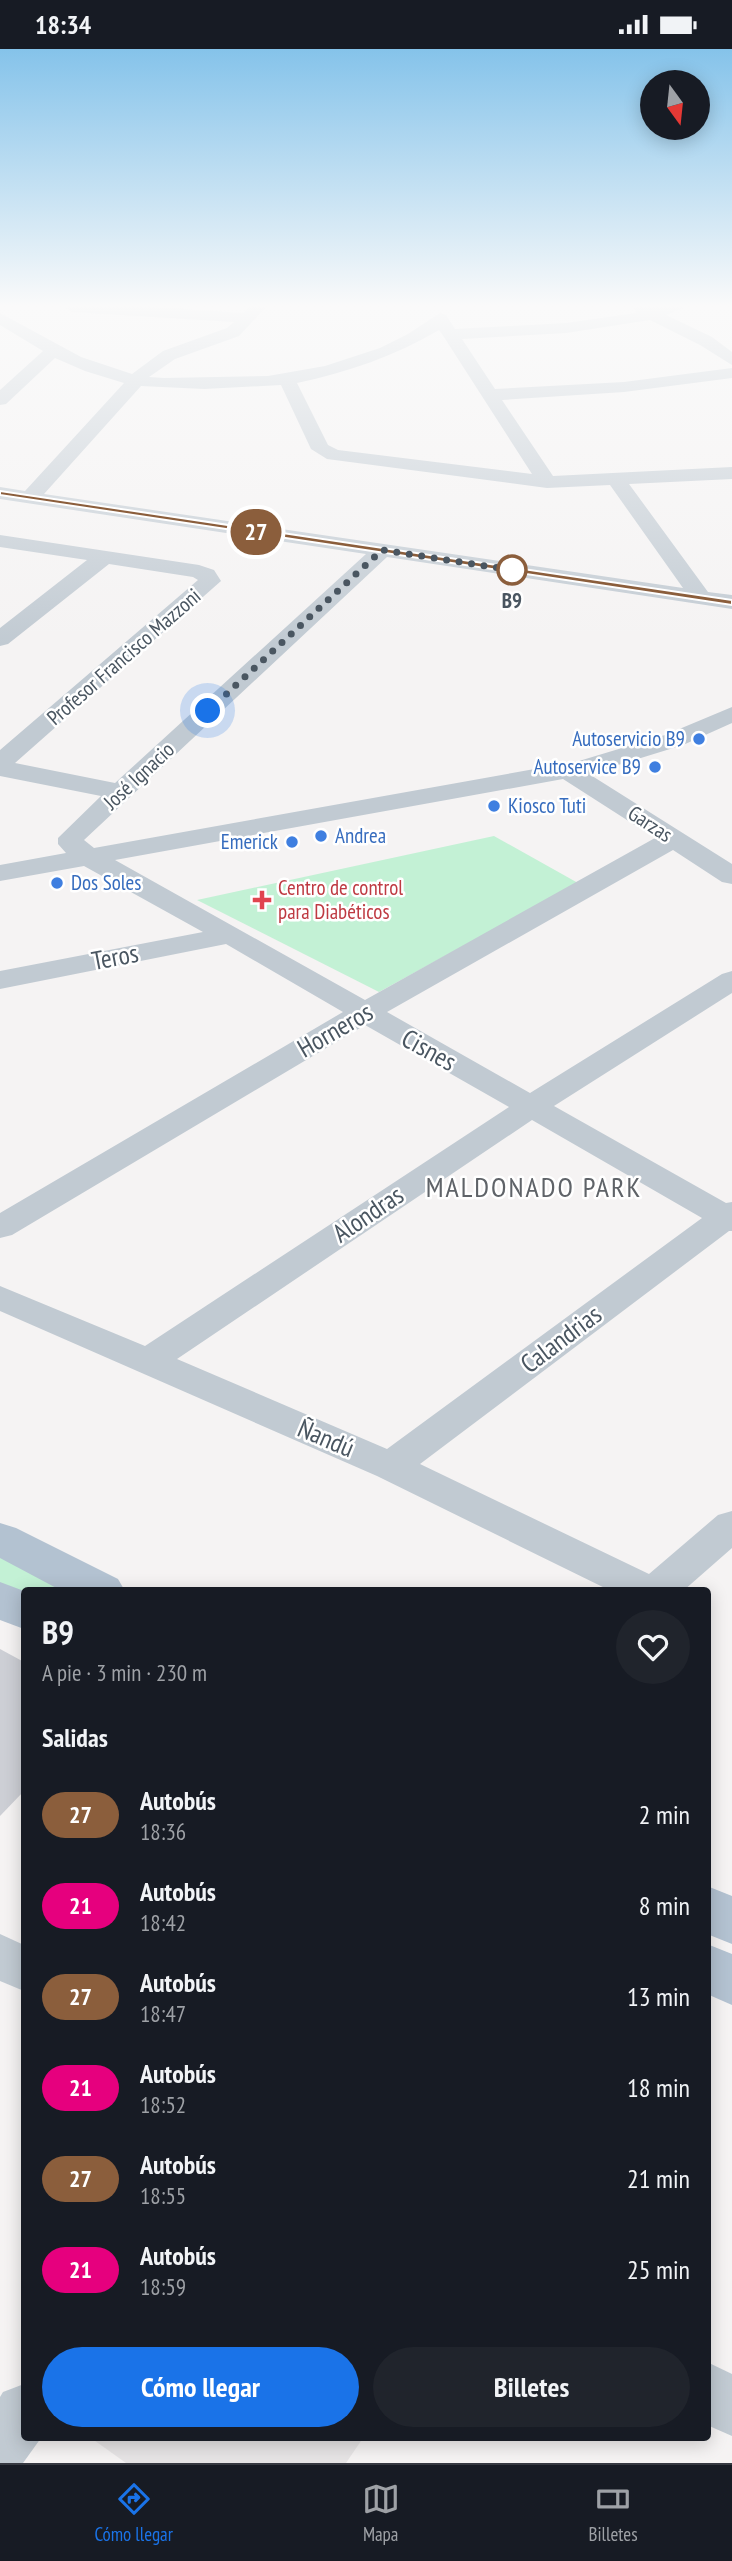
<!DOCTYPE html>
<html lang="es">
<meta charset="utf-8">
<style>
:root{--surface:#171b24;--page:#20242c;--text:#f1f3f6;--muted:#9ea1a6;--line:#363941;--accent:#1a73e8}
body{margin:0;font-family:"PT Sans Narrow",sans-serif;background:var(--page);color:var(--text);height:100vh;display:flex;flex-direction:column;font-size:26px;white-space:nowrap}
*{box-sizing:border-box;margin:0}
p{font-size:23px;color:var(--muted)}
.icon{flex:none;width:38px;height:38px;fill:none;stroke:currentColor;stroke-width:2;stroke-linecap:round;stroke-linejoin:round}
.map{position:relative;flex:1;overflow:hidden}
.sheet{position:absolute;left:21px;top:1538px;width:690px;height:854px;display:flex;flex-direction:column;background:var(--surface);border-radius:7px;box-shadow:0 4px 18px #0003}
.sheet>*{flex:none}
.badge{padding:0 14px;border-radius:23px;font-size:24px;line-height:46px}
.needle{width:46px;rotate:165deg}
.fabs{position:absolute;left:640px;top:21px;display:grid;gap:14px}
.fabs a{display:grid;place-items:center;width:70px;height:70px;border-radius:50%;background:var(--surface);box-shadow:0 4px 18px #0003;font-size:35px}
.you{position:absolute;width:35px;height:35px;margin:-18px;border:5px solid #fff;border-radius:50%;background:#1a73e8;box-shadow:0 0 0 10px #1a73e833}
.map>.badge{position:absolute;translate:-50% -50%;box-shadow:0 0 0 4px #fff}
h2{padding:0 21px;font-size:26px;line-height:63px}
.round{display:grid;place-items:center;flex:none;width:74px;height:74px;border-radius:37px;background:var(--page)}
.headline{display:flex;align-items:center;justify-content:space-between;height:119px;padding:0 21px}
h1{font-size:33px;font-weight:600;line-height:52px}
.action{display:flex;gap:14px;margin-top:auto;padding:14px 21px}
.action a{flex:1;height:80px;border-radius:42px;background:var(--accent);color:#fff;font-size:28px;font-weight:600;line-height:80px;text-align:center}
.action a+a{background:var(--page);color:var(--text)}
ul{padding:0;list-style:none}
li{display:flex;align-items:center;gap:21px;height:91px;padding:0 21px}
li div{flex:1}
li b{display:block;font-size:26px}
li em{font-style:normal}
li .badge{min-width:77px;font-weight:700;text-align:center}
.status{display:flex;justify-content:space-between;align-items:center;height:49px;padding:0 35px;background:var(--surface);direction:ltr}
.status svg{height:19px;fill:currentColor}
.tabs{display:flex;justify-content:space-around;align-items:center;height:98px;border-top:2px solid var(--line);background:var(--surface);font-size:19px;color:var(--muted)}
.tabs a{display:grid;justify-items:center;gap:4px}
.tabs .active{color:var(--accent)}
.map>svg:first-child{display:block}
.education{fill:#e6e4e5}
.green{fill:#c3f1d5}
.building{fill:#cdcfd5}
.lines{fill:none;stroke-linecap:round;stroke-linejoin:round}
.minor{fill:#c1cad2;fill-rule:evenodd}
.major{fill:#b3c2d1;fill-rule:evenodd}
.line{fill:#8b5e3c;stroke:#fff;stroke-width:2}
.walk{stroke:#4a5661;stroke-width:7;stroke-dasharray:0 12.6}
.stop-dot{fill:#fff;stroke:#8b5e3c;stroke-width:3.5}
.shop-dot{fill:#3f7fe0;stroke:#fff;stroke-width:2.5}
.health-dot{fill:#e0444e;stroke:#fff;stroke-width:2.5}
.labels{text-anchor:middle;stroke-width:5;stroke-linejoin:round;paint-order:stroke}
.far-stop-label{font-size:21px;font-weight:bold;fill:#4a5661;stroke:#fff}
.far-street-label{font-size:21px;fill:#4a5661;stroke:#fff}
.far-shop-label{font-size:21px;fill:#366cbe;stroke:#fff;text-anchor:end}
.far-health-label{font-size:21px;fill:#be3a42;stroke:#fff;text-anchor:start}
.street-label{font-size:26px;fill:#4a5661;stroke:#fff}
.neighbourhood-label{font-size:28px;letter-spacing:2px;fill:#5f6368;stroke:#fff}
</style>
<div class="status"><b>18:34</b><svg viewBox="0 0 49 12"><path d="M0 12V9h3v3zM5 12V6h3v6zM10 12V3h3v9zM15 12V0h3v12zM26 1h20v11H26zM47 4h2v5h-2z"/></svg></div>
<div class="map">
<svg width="732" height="2414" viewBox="0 0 732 2414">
<rect width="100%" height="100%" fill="#f5f3f3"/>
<polygon class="education" points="91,2389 363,2389 346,2414 126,2414"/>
<g class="green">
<polygon points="494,787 578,834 379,943 197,851"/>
<polygon points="0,1507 71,1542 24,1542 24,1549 0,1537"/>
</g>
<polygon class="building" points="0,1600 24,1613 24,1742 0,1767"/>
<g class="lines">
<g class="minor">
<path d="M64,258H155L243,264L249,258H266L239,287L175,310L149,328L164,329L268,327L325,317L380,299L408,285L440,264L446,266L455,280L566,274L636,264L634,258H686L666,266L712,288L732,303V316L700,296L650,271L566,284L462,290L495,340L624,333L732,319V329L624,343L502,351L553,427L732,418V430L629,435L708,543L732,546V560L387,508L84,791L94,799L579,712L665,686L732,658V674L683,696L589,725L732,815V835L722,833L673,801L387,963L530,1044L722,925L732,922V944L554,1057L726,1154L732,1153V1182H729L420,1415L649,1525L718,1466L732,1462V1499L683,1542H611L377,1427L0,1262V1237L145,1297L509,1058L365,976L12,1186L0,1189V1164L343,963L226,895L0,940V922L203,883L84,817L0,832V816L66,804L58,795V789L101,747L0,727V701L198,531L193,528L109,515L8,595L0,597V579L87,511L0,498V486L199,516L214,521L221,532L15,714L115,734L366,505L0,450V438L25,442L124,334L85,322L55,309L6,355L0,356V341L43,302L0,276V264L81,308L132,325L163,302L227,279L234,273L72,263ZM439,281L442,285L532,425L338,401L328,396L297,334C348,323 395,307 439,281ZM281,336L311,400L327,410L547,439L610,436L683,539L44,445L141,337L204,340ZM563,730L655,789L365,951L115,811ZM532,1071L702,1169L387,1400L177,1310Z"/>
<polygon points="0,1885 24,1896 24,1942 0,1932"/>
<polygon points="707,2313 732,2325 732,2387 707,2376"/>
<polygon points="24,2335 24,2389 41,2389 23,2414 0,2414 0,2348 3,2343"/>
</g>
<g class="major">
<polygon points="0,1474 16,1479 118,1530 125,1542 62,1542 0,1509"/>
<polygon points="0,1533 24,1542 24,1580 0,1571"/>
<polygon points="707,1837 732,1847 732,1895 707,1885"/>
<polygon points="707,1895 732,1905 732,1956 707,1945"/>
</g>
</g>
<linearGradient id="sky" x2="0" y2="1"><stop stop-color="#85c3ea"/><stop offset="0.43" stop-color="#fafafa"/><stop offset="1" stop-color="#fafafa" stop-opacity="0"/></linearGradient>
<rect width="732" height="596" fill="url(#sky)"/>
<polygon class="line" points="0,442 732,551 732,556 0,446"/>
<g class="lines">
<polyline class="walk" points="208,662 382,501 512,521"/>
</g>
<circle class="stop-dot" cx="512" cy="521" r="14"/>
<g class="shop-dot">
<circle cx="699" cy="690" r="7"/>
<circle cx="655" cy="718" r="7"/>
<circle cx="494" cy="757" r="7"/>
<circle cx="321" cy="787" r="7"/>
<circle cx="292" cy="793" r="7"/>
<circle cx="57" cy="834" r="7"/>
</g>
<path class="health-dot" d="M258.5 840.5h7v7h7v7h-7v7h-7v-7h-7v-7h7z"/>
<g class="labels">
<g class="far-stop-label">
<text x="512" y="559">B9</text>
</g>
<g class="far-street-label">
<text transform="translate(124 608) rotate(-41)" y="7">Profesor Francisco Mazzoni</text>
<text transform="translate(139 727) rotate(-43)" y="7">José Ignacio</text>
<text transform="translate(650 775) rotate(33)" y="7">Garzas</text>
</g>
<g class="far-shop-label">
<text x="685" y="697">Autoservicio B9</text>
<text x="641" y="725">Autoservice B9</text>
<text x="508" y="764" text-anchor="start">Kiosco Tuti</text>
<text x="335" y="794" text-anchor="start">Andrea</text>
<text x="278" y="800">Emerick</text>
<text x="71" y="841" text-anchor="start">Dos Soles</text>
</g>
<g class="far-health-label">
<text x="278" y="846">Centro de control<tspan x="278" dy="24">para Diabéticos</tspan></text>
</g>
<g class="street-label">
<text transform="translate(115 908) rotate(-11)" y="9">Teros</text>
<text transform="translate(335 981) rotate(-30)" y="9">Horneros</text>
<text transform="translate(429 1001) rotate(29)" y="9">Cisnes</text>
<text transform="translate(368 1165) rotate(-34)" y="9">Alondras</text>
<text transform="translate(561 1290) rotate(-37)" y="9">Calandrias</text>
<text transform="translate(326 1389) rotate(23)" y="9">Ñandú</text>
</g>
<g class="neighbourhood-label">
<text x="534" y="1148">MALDONADO PARK</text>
</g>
</g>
</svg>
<div class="fabs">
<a><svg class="needle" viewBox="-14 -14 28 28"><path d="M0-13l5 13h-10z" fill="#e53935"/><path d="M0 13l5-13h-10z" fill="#9ea1a6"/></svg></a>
</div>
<div class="you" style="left:208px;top:662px"></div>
<b class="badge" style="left:256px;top:483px;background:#8b5e3c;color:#fff">27</b>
<section class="sheet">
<div class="headline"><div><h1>B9</h1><p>A pie · 3 min · 230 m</p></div><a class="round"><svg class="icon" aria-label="heart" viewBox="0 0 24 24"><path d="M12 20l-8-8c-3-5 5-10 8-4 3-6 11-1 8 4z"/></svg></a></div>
<h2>Salidas</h2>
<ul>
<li><span class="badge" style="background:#8b5e3c;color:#fff">27</span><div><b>Autobús</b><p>18:36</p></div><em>2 min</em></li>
<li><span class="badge" style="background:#e6007e;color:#fff">21</span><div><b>Autobús</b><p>18:42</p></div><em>8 min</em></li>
<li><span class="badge" style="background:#8b5e3c;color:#fff">27</span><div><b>Autobús</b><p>18:47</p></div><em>13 min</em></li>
<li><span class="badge" style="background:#e6007e;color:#fff">21</span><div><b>Autobús</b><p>18:52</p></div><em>18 min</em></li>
<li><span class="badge" style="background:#8b5e3c;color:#fff">27</span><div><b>Autobús</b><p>18:55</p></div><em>21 min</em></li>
<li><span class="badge" style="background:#e6007e;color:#fff">21</span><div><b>Autobús</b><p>18:59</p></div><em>25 min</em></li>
</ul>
<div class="action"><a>Cómo llegar</a><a>Billetes</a></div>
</section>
</div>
<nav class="tabs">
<a class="active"><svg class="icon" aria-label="directions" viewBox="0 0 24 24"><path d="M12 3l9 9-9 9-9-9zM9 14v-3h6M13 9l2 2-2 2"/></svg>Cómo llegar</a>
<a><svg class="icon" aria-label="map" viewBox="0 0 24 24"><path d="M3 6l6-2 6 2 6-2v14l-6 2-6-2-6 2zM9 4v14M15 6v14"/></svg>Mapa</a>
<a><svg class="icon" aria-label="tickets" viewBox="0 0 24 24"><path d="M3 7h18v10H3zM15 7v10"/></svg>Billetes</a>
</nav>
